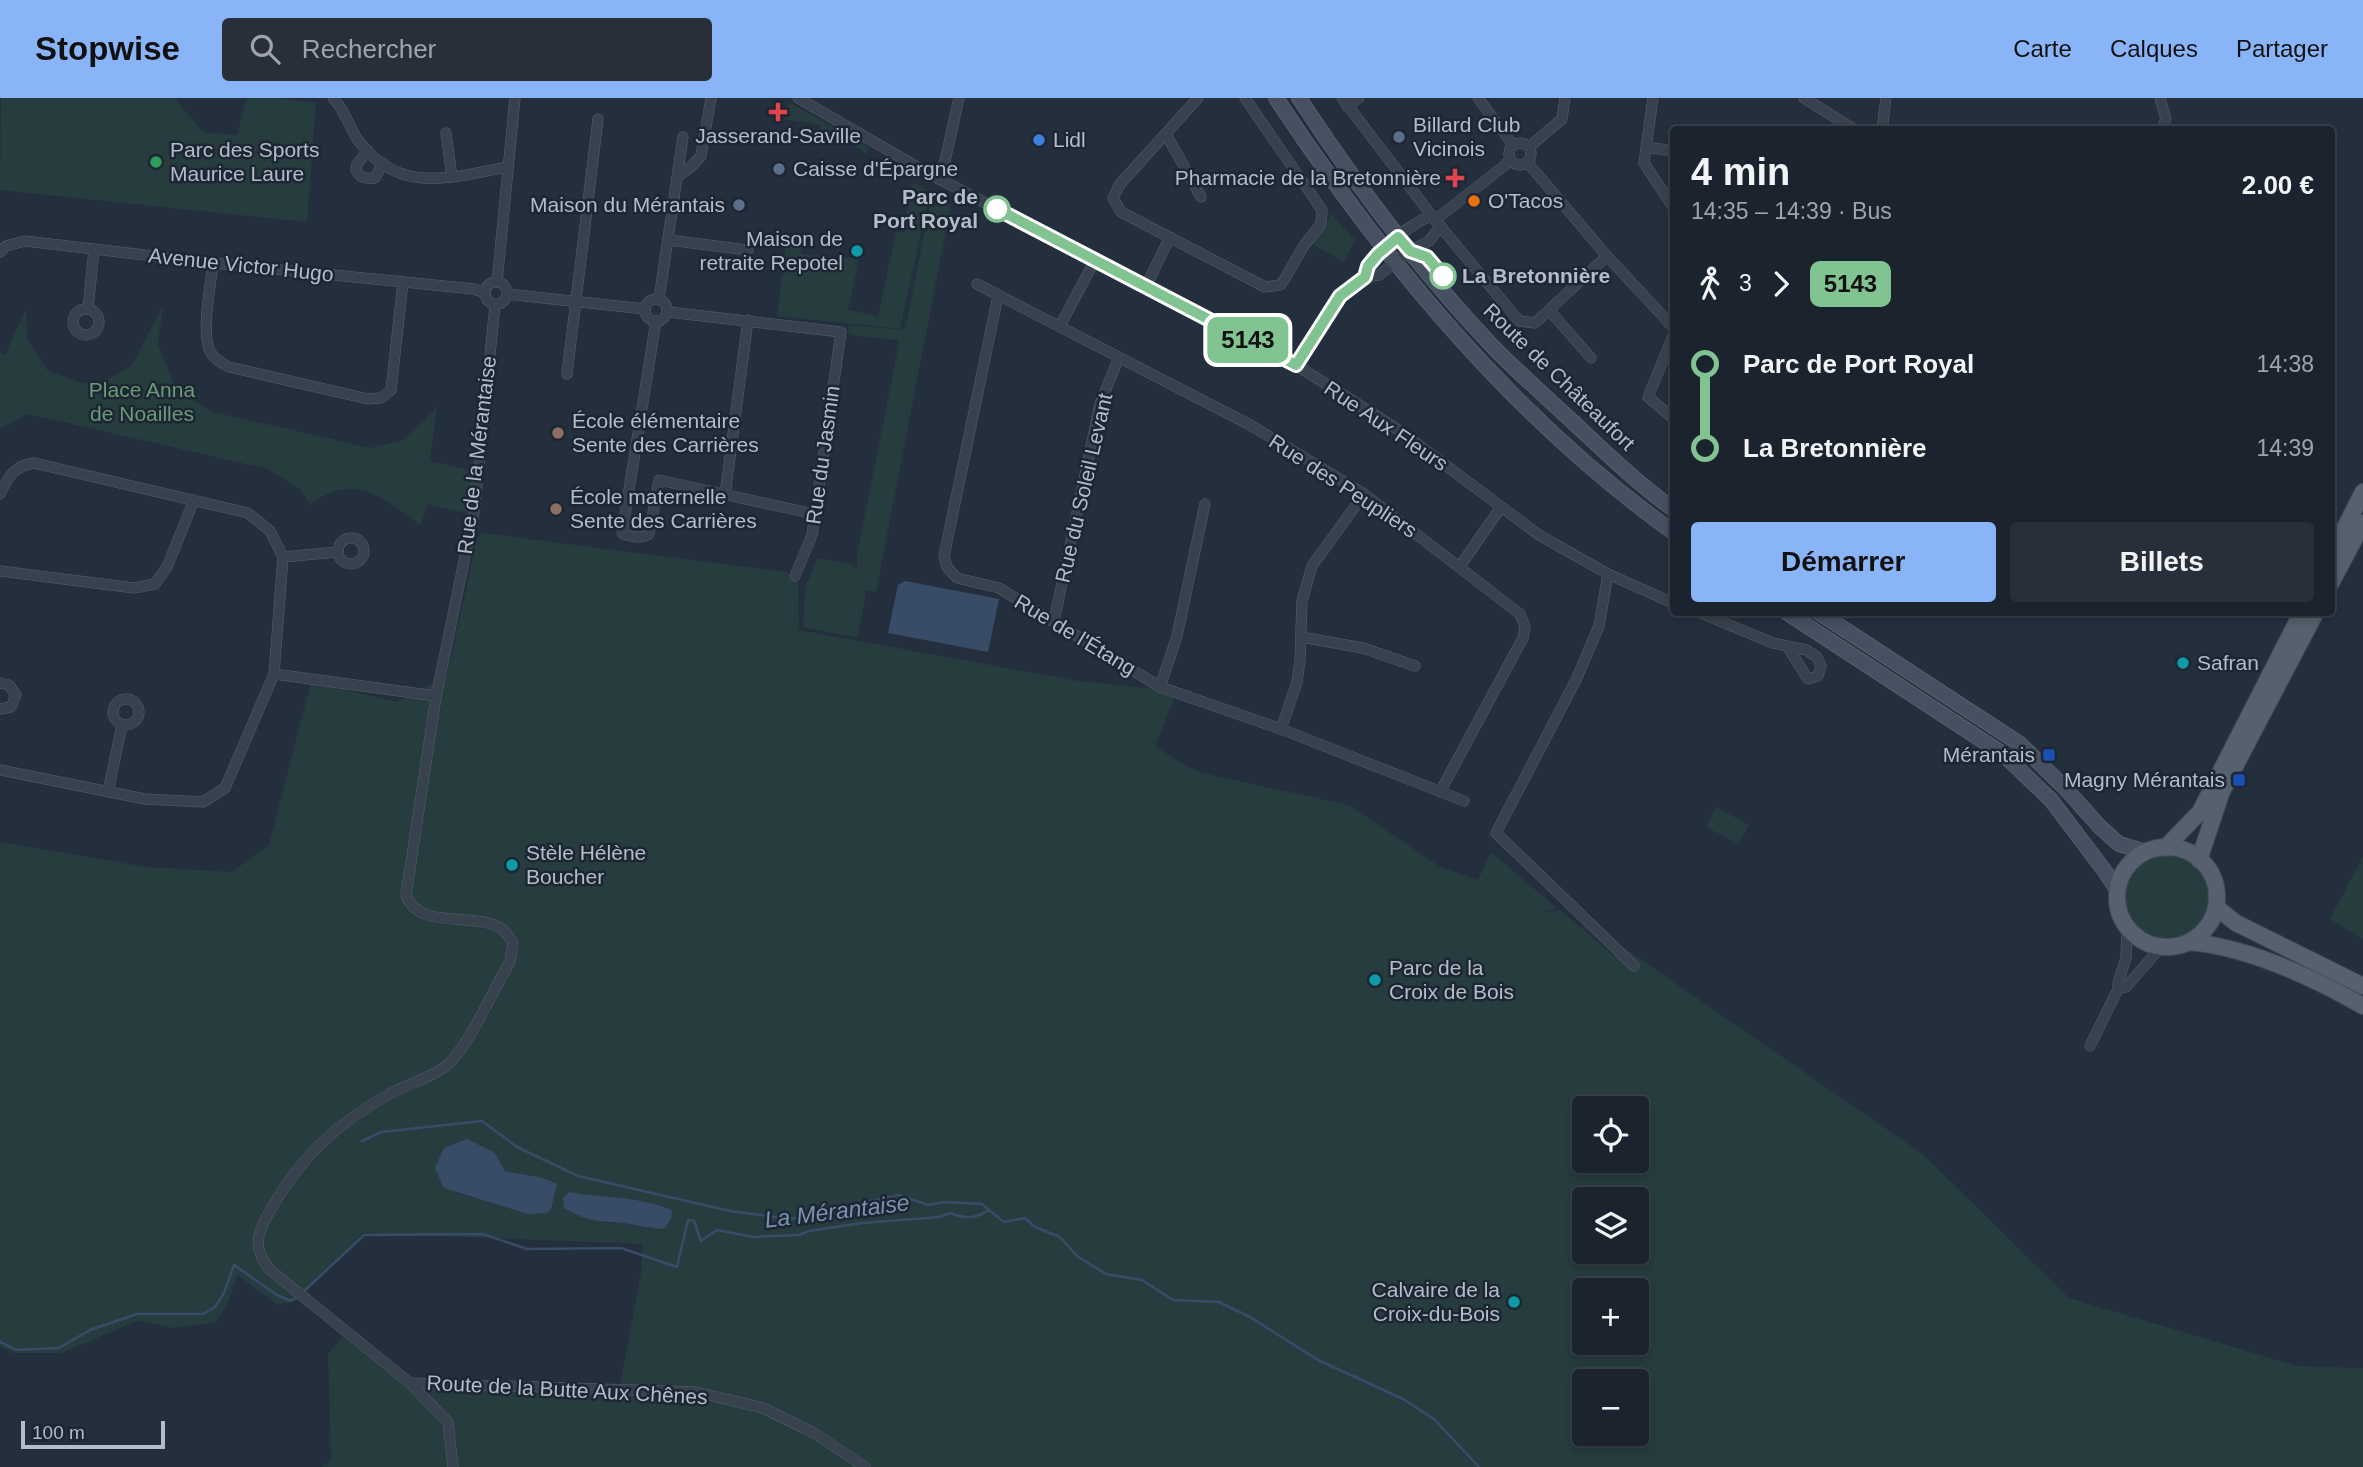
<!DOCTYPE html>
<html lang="fr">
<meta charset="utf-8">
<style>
:root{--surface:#1b232e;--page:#282f3a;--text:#f1f3f6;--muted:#a0a4aa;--line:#39404a;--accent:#8ab4f8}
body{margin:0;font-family:Arial,sans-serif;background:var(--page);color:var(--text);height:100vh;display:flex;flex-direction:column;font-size:26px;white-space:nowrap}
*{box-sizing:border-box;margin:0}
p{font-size:23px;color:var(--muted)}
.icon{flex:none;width:38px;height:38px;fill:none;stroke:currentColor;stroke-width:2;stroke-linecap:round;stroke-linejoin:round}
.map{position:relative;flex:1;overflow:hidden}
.panel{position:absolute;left:1670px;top:28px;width:665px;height:490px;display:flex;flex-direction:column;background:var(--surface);border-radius:7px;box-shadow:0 4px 10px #0003,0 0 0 2px var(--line)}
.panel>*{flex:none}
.badge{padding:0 14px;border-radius:10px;font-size:24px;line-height:46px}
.fabs{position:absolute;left:1572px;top:998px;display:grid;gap:14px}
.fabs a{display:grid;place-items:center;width:77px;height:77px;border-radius:7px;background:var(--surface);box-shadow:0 4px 10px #0003,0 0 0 2px var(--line);font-size:35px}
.scale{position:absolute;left:21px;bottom:18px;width:144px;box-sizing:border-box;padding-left:7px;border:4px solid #b4bcc9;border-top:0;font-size:19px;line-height:24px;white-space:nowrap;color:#b4bcc9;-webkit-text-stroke:5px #1d2633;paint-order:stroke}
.map>.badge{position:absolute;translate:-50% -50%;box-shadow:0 0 0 4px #fff}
.legs{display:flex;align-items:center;gap:10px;height:77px;padding:0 21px;font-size:23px}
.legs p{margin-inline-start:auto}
.summary{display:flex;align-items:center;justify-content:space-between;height:119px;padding:0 21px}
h1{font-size:38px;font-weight:600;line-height:52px}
.cta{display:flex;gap:14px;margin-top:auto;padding:14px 21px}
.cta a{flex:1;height:80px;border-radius:7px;background:var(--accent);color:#111;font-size:28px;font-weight:600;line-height:80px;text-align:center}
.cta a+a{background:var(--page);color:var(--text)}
ul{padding:0 21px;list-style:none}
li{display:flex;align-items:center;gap:24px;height:84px;font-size:26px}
li i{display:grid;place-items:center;width:10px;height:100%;margin:0 9px;background:currentColor}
li i::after{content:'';width:18px;height:18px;margin:-9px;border:5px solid;border-radius:50%;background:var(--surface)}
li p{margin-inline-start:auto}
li:first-child i{background:linear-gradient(#0000 50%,currentColor 0)}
li:last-child i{background:linear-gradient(currentColor 50%,#0000 0)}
header{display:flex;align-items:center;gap:42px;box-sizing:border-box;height:98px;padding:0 35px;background:var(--accent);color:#111}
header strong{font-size:33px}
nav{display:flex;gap:38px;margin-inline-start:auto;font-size:24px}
.search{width:490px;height:63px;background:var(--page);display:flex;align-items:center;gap:18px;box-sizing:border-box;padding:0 24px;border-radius:7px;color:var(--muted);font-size:26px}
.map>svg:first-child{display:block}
.green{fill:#263c3f;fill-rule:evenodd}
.water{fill:#394c67}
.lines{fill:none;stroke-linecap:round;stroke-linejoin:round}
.stream{stroke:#394c67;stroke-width:2.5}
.minor-casing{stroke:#565f6c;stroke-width:11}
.secondary-casing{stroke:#565f6c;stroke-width:16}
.primary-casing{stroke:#414a57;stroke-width:18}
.minor{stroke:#38414e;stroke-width:10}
.secondary{stroke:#465061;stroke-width:14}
.primary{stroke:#56606e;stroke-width:16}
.line-1-casing{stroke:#fff;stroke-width:16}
.line-1{stroke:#81c391;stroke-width:10}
.health-dot{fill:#e0444e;stroke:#1d2633;stroke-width:2.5}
.service-dot{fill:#5c6f8a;stroke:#1d2633;stroke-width:2.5}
.shop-dot{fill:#3f7fe0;stroke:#1d2633;stroke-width:2.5}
.leisure-dot{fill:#2e9e5b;stroke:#1d2633;stroke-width:2.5}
.food-dot{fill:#e8710a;stroke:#1d2633;stroke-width:2.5}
.stop-1-dot{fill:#fff;stroke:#81c391;stroke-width:3.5}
.culture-dot{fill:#0f9aa8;stroke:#1d2633;stroke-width:2.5}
.education-dot{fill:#8d6e63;stroke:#1d2633;stroke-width:2.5}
.transit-dot{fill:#1a4fb4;stroke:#1d2633;stroke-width:2.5}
.labels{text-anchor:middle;stroke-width:5;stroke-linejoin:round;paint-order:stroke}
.poi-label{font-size:21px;fill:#b4bcc9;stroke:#1d2633;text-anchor:start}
.stop-label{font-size:21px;font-weight:bold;fill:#b4bcc9;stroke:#1d2633;text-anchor:end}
.street-label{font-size:21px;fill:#b4bcc9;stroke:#1d2633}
.park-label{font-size:21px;fill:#6b9a76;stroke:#1d2633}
.water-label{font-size:23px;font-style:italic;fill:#7c92b1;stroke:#1d2633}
</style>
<header>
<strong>Stopwise</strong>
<div class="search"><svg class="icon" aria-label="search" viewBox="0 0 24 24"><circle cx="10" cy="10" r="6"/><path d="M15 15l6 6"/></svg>Rechercher</div>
<nav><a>Carte</a><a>Calques</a><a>Partager</a></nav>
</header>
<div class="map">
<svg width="2363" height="1369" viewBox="0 0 2363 1369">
<rect width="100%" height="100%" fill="#242f3e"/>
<g class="green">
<polygon points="1,0 174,0 203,34 237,37 247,0 277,0 316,5 307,124 0,92"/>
<polygon points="789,4 869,50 866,55 831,34 820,34 820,27 784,21"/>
<polygon points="913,84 927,92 927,106 900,231 777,218 786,145 801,146 801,156 821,158 821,167 841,169 842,159 859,161 848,212 878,218 896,134 902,135"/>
<polygon points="930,96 951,107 876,494 864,492 866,497 857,540 803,529 805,490 818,460 852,466 857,473 857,457 899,245 897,242 848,237 849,227 905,232 930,107"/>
<polygon points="1330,115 1355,142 1344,164 1310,145 1327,128"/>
<path d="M163,207L158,246L173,284L184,297L213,314L371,350L403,342L437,309L430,363L473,373L467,415L427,406L421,427C383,401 354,372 310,407L301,392L268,371L28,316L0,331V255L5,257L26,210L27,241L48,273L82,285L105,283L132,267Z"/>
<path d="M483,435L786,474L798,483L799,532L1078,583L1156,591L1176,597L1155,648L1181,665L1202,675L1349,707L1440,769L1478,782L1491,754L1557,810L1537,815L1559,812L1563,814L1615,859L1623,849L1924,1057L2069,1200L2297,1268L2363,1270V1369H321L331,1363L328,1256L343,1238L406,1286L684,1299L620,1287L641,1175L643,1146L362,1135L299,1202L278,1207L237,1177L228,1204L216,1224L174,1230L137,1223L61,1255H13L0,1248V744L146,769L232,774L269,747L311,584L397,604L447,577L477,440ZM1584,1010H1636V1062H1584ZM495,1055L505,1073C524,1078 538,1076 557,1086L553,1103L484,1102L456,1095ZM569,1094L595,1099L664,1131L625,1125H604ZM1584,1101H1636V1153H1584ZM1584,1192H1636V1244H1584ZM1584,1283H1636V1335H1584Z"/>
<polygon points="1716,709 1749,727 1739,746 1706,729"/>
<circle cx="2166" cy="799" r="43"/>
<polygon points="2363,758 2363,842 2330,821"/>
</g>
<g class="water">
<polygon points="905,483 999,501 988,554 888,535 898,487"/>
<path d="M467,1041L495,1055L505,1073C525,1078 538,1076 557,1086L551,1111L547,1115L528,1116L444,1090L435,1070L444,1050Z"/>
<path d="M569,1094C603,1100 638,1098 672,1112L671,1121L664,1131C650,1130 637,1127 624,1125C596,1123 589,1124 564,1110L563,1100Z"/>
</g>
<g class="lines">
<g class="stream">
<polyline points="362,1043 381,1034 482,1023 517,1049 578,1078 730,1113 789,1121 866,1111 870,1103 899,1097 928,1107 944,1104 982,1106 989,1112"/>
<path d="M303,1194L364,1137L483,1136L527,1151L621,1150L677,1169L688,1122L694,1123L701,1143L717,1132L753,1139L799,1137L809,1133L862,1125L939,1119L950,1115C965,1121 975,1121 989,1112L1004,1124L1025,1120L1035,1129L1060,1139L1077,1158L1106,1176L1142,1182L1173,1202L1219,1204L1250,1219L1318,1262L1403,1301L1434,1321L1479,1369"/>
<polyline points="0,1244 17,1252 59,1250 90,1232 137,1216 203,1216 215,1209 224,1195 234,1167 277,1197 291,1203 298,1198"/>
</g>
<defs>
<g id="minor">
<path d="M333,0C346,13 348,28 358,42C399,98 451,79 508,69"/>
<polyline points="798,0 926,74 1296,267 1397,331 1539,437 1608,476 1673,505"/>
<polyline points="1198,0 1120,86 1113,100 1121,114 1265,189 1280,187 1284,182 1303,149 1321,126 1322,112 1245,0"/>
<polyline points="1342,0 1435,122 1519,223 1535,225 1607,158"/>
<polyline points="1478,0 1513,47"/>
<polyline points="1653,0 1644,65 1673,109"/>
<polyline points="1804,0 1855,32"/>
<polyline points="2160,0 2166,21 2161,32"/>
<polyline points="1347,8 1359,0"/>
<polyline points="1882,32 1886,0"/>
<polyline points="446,35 452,79"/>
<polyline points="1166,36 1201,99"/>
<circle cx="1520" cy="56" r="11"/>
<polyline points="1529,49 1562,21 1565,0"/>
<polyline points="1646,49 1673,53"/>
<path d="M368,53L357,66L356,72C360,80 366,81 375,80L383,65"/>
<polyline points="1527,64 1607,158 1673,229"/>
<polyline points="677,79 692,68 701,58 711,0"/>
<polyline points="939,81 945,63 959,0"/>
<polyline points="1435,122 1504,68 1510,61"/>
<polyline points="668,142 748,152"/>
<polyline points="0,154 6,148 25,143 213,165 474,191 485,195"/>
<path d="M213,165C211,187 200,237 211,255C215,262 222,265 229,269L368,301L381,300L391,292L403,184"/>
<path d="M1365,179C1372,153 1408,129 1431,117"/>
<circle cx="496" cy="195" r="11"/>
<polyline points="497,184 515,0"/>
<polyline points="977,186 1252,328 1364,396 1520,516 1525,529 1523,540 1440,694"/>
<polyline points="1146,188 1170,139"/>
<polyline points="507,196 645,211"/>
<polyline points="998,198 944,458 947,469 957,480 999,490 1160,589 1281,631 1464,703"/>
<circle cx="656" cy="212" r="11"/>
<polyline points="659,201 683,39"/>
<path d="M495,207L474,415L436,599L406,797C420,834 474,812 502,831C506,834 509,840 513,844L510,864C494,890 468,950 446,968C431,980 410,985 393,994C340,1023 303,1056 272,1109C258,1133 251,1148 269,1171L410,1285L696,1294L763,1310L814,1335L865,1369"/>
<circle cx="86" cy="224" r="13"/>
<polyline points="88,211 94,152"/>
<polyline points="1549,212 1591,260"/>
<polyline points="668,214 841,234 812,437 795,478"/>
<path d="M656,223L622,435C629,439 642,441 649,436L659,382L814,416"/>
<polyline points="1060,228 1095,162"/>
<polyline points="1673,238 1648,299 1673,320"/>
<polyline points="1296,267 1340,198 1365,179 1379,177 1410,153 1429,143 1441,128"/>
<polyline points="567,276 598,21"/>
<path d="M0,396C8,379 14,368 34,365L248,415L270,433L283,459L274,576"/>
<polyline points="725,397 748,222"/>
<circle cx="351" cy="453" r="13"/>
<polyline points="283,459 338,454"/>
<polyline points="1460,468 1501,409"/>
<polyline points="0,473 134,490 155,486 167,469 194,402"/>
<polyline points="1608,476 1599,528 1576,582 1496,735 1634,868"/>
<polyline points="1698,514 1773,545 1806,552 1817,559 1821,568 1818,578 1808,581 1787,548"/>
<polyline points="1054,523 1100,306 1119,259"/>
<polyline points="1301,539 1363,550 1415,568"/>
<polyline points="0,585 9,587 16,597 11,609 0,611"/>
<polyline points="1160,589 1177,538 1205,406"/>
<circle cx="126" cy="614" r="13"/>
<polyline points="1281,631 1297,584 1300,562 1302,503 1312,468 1364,396"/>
<polyline points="0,672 145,701 203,704 225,690 274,576 436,598"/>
<polyline points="108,694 122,627"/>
<polyline points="2118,891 2126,889 2161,849"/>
<polyline points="2090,948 2118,891 2118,885 2126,860 2127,829"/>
<polyline points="410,1285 448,1324 453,1369"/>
</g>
<g id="secondary">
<path d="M1276,0C1383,162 1515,321 1673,434"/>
<path d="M1299,0C1357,89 1422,174 1495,251C1520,276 1547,300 1573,324C1605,354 1637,385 1673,411"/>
<polyline points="1786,514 2003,656 2051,702 2104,772 2118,793"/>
<polyline points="1818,514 2020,646 2065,690 2100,729 2119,746 2146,754"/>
</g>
<g id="primary">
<polyline points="2331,457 2363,394"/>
<polyline points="2331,485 2363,425"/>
<circle cx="2167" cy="799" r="50"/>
<polyline points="2165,750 2200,714 2302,514"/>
<polyline points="2199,762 2222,693 2316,514"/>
<polyline points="2216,809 2236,825 2363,888"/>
<path d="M2189,844C2248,849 2312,879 2363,908"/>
</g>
</defs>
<use href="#minor" class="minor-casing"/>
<use href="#secondary" class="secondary-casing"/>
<use href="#primary" class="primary-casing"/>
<use href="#minor" class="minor"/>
<use href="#secondary" class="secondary"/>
<use href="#primary" class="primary"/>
</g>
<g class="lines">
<defs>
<polyline id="line-1" points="997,111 1296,267 1340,198 1365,179 1368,168 1378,156 1398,139 1410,153 1427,159 1443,178"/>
</defs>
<use href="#line-1" class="line-1-casing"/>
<use href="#line-1" class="line-1"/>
</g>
<g class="health-dot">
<path d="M774.5 3.5h7v7h7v7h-7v7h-7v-7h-7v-7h7z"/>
<path d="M1451.5 69.5h7v7h7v7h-7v7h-7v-7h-7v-7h7z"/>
</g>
<g class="service-dot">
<circle cx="1399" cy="39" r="7"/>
<circle cx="779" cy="71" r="7"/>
<circle cx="739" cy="107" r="7"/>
</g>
<circle class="shop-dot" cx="1039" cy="42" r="7"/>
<circle class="leisure-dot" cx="156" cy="64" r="7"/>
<circle class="food-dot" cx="1474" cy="103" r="7"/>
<g class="stop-1-dot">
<circle cx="997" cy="111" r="12"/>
<circle cx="1443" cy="178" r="12"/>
</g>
<g class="culture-dot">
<circle cx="857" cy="153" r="7"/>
<circle cx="2183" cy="565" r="7"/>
<circle cx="512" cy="767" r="7"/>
<circle cx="1375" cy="882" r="7"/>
<circle cx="1514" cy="1204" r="7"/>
</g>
<g class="education-dot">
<circle cx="558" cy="335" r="7"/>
<circle cx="556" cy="411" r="7"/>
</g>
<g class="transit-dot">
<rect x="2042" y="650" width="14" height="14" rx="3.5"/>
<rect x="2232" y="675" width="14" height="14" rx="3.5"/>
</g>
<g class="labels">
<g class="poi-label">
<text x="1413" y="34">Billard Club<tspan x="1413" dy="24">Vicinois</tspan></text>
<text x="778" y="45" text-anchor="middle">Jasserand-Saville</text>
<text x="1053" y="49">Lidl</text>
<text x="170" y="59">Parc des Sports<tspan x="170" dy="24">Maurice Laure</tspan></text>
<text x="793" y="78">Caisse d'Épargne</text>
<text x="1441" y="87" text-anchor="end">Pharmacie de la Bretonnière</text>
<text x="1488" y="110">O'Tacos</text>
<text x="725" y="114" text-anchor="end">Maison du Mérantais</text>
<text x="843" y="148" text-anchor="end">Maison de<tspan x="843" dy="24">retraite Repotel</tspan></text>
<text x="572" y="330">École élémentaire<tspan x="572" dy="24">Sente des Carrières</tspan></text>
<text x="570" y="406">École maternelle<tspan x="570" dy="24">Sente des Carrières</tspan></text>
<text x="2197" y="572">Safran</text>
<text x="2035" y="664" text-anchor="end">Mérantais</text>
<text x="2225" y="689" text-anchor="end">Magny Mérantais</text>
<text x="526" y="762">Stèle Hélène<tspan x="526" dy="24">Boucher</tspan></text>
<text x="1389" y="877">Parc de la<tspan x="1389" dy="24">Croix de Bois</tspan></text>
<text x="1500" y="1199" text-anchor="end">Calvaire de la<tspan x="1500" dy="24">Croix-du-Bois</tspan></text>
</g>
<g class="stop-label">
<text x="978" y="106">Parc de<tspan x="978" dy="24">Port Royal</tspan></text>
<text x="1462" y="185" text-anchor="start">La Bretonnière</text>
</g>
<g class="street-label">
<text transform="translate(241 167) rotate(6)" y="7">Avenue Victor Hugo</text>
<text transform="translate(1559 279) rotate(44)" y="7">Route de Châteaufort</text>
<text transform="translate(1386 328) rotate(34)" y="7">Rue Aux Fleurs</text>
<text transform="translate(477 357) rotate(-83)" y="7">Rue de la Mérantaise</text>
<text transform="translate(823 357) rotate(-82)" y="7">Rue du Jasmin</text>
<text transform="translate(1343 388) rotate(33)" y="7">Rue des Peupliers</text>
<text transform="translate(1084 390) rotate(-77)" y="7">Rue du Soleil Levant</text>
<text transform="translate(1075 537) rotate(31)" y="7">Rue de l'Étang</text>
<text transform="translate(567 1292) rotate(3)" y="7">Route de la Butte Aux Chênes</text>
</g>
<g class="park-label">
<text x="142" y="299">Place Anna<tspan x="142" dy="24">de Noailles</tspan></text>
</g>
<g class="water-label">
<text transform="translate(837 1113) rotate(-7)" y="8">La Mérantaise</text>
</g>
</g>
</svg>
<div class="fabs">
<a><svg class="icon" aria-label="locate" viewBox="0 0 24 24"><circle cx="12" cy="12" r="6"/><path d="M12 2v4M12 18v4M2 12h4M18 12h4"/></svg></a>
<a><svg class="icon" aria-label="layers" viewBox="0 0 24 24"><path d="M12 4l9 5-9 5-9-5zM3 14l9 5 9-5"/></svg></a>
<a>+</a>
<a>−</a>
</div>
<div class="scale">100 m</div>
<b class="badge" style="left:1248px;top:242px;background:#81c391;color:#111">5143</b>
<section class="panel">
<div class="summary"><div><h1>4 min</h1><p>14:35 – 14:39 · Bus</p></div><b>2.00 €</b></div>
<div class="legs"><svg class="icon" aria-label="walk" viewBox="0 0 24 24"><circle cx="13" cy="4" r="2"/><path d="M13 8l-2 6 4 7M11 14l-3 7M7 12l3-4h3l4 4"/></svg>3<svg class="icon" aria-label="forward" viewBox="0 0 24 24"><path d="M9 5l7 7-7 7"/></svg><b class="badge" style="background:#81c391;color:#111">5143</b></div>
<ul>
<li><i style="color:#81c391"></i><b>Parc de Port Royal</b><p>14:38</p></li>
<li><i style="color:#81c391"></i><b>La Bretonnière</b><p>14:39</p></li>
</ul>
<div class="cta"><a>Démarrer</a><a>Billets</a></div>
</section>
</div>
